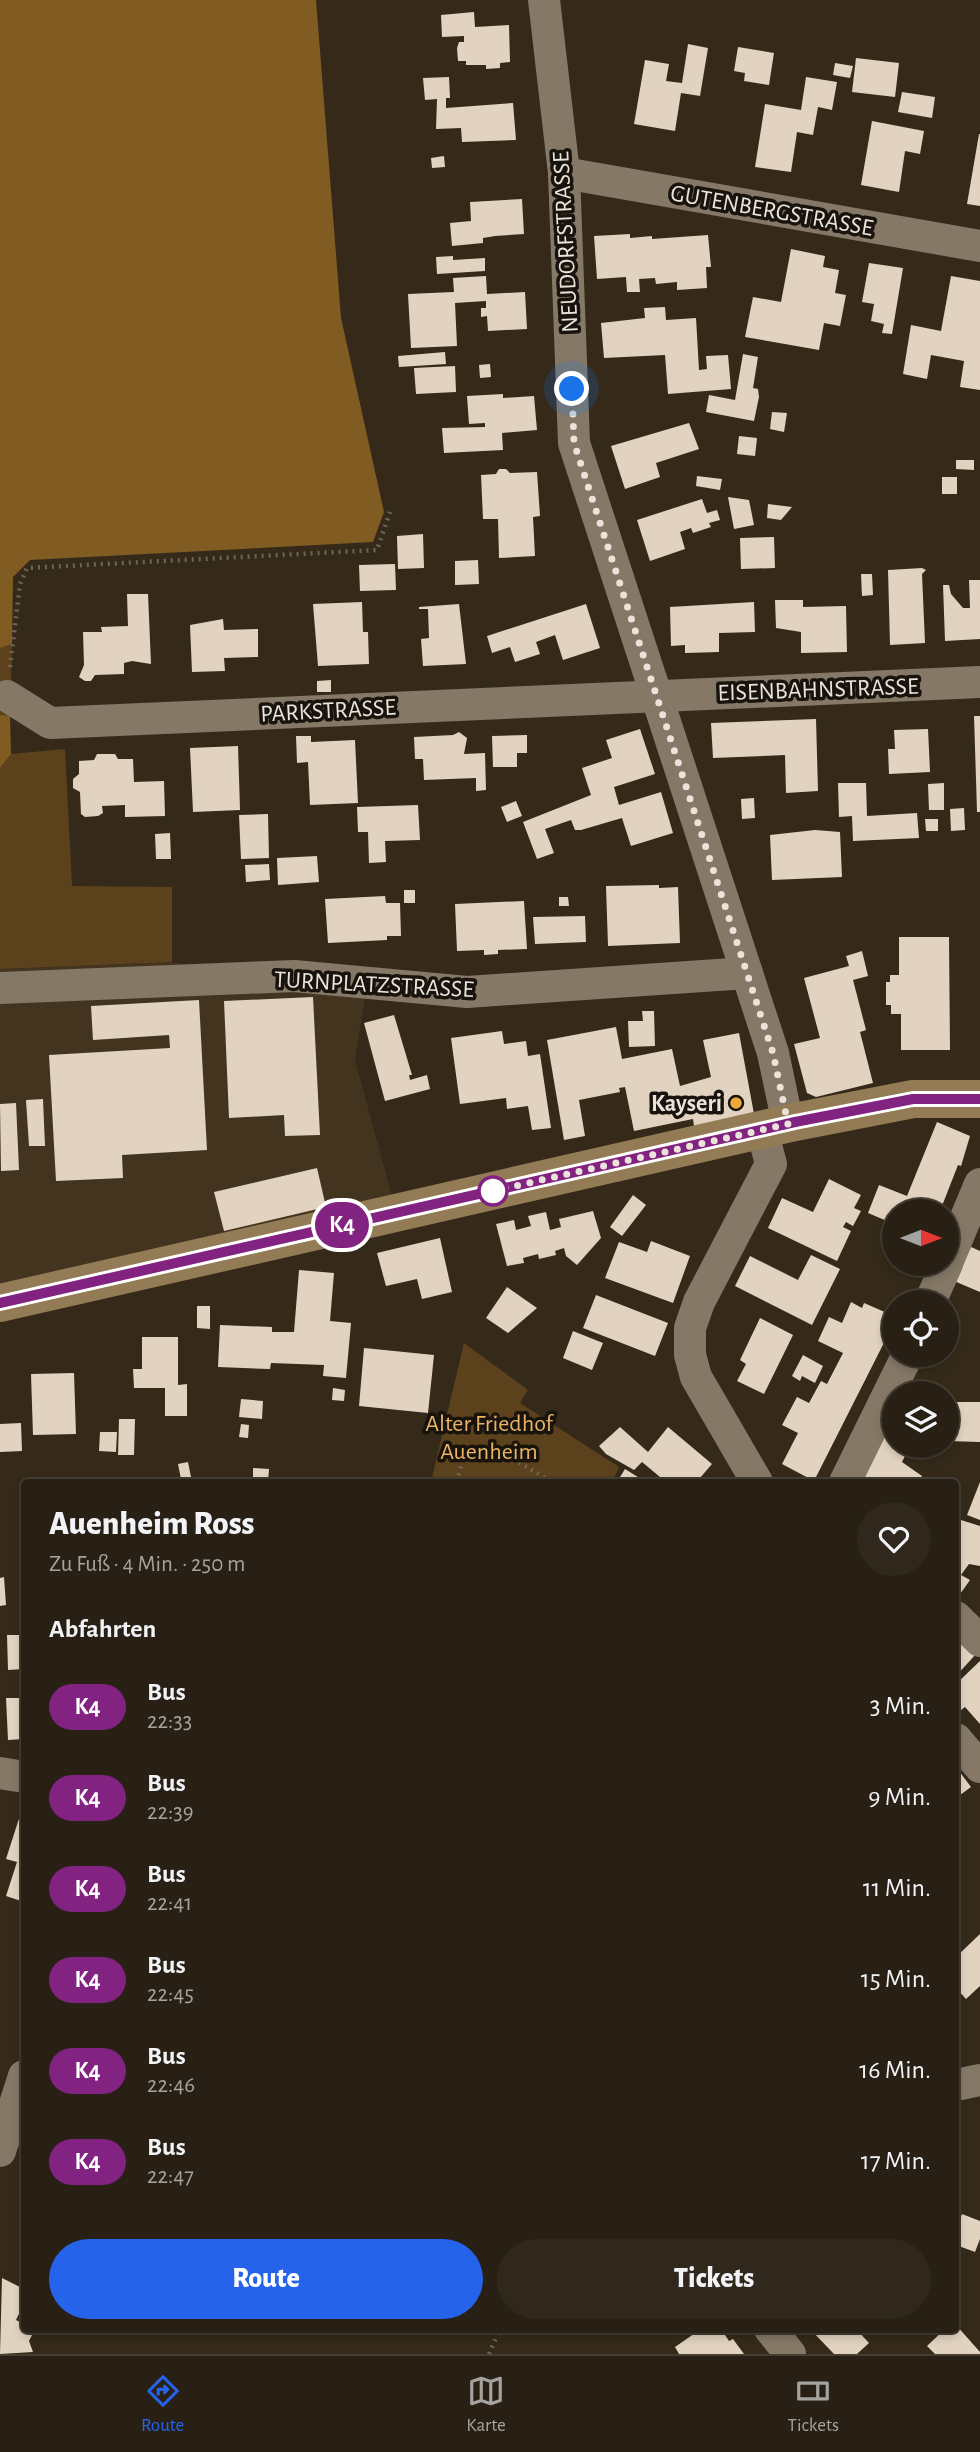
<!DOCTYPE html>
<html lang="de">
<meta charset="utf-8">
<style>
:root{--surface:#282014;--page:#30281d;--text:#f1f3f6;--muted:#a5a3a0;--line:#443e34;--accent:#2563eb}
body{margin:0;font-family:"Alegreya Sans",sans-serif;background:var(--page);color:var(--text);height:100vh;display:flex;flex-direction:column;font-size:26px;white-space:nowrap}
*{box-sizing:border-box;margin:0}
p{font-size:23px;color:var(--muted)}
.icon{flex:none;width:38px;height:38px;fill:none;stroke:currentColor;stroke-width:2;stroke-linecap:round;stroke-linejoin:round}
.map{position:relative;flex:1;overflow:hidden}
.sheet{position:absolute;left:21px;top:1479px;width:938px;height:854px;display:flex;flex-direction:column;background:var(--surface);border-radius:7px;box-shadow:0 4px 10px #0003,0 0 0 2px var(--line)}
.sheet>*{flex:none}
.badge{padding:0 14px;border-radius:23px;font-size:24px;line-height:46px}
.needle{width:46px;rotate:90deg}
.controls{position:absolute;left:882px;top:1199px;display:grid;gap:14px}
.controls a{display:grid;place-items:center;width:77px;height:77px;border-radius:50%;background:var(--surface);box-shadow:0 4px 10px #0003,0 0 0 2px var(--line);font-size:35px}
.you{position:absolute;width:35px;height:35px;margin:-18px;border:5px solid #fff;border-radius:50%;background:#1a73e8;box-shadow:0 0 0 10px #1a73e833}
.map>.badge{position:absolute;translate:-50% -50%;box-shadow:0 0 0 4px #fff}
h2{padding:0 28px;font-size:26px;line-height:63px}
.round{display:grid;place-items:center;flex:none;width:74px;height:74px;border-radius:37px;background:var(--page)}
.headline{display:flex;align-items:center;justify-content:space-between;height:119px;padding:0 28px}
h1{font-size:33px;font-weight:800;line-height:52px}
.primary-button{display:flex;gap:14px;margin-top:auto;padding:14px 28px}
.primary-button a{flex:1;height:80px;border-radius:42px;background:var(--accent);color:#fff;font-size:28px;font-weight:800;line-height:80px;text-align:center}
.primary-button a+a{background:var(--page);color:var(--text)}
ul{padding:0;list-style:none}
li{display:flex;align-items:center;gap:21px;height:91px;padding:0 28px}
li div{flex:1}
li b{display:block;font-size:26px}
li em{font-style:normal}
li .badge{min-width:77px;font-weight:700;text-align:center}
.tabs{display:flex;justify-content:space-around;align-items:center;height:98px;border-top:2px solid var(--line);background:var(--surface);font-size:19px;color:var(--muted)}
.tabs a{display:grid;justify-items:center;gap:4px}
.tabs .on{color:var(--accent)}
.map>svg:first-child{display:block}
.built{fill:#42341f}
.green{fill:#5b421c}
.forest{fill:#805c23}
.building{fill:#e1d3bf}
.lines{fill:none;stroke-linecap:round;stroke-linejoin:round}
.path{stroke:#6f6557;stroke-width:4.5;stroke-dasharray:2 5;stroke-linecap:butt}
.street{stroke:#857866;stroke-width:32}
.secondary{stroke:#937b56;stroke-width:38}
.line-casing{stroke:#fff;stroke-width:16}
.line{stroke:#822281;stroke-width:10}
.walk{stroke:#ebe3da;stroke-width:7;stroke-dasharray:0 12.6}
.poi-dot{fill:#eca93a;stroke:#18130d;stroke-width:2.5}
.stop-dot{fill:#fff;stroke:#822281;stroke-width:3.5}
.labels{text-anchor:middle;stroke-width:7;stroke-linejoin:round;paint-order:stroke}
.street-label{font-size:24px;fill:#ebe3da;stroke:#18130d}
.poi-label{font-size:24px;font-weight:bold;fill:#ebe3da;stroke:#18130d;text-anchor:end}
.park-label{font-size:24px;fill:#eab463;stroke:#18130d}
</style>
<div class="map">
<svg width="980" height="2354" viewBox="0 0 980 2354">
<rect width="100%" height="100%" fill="#352a1a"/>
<polygon class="built" points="172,962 366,991 355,1060 393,1200 0,1284 0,969"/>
<g class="green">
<polygon points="12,644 10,716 0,715 0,648"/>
<polygon points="65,749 72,886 172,887 172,962 0,969 0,768 11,754"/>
<polygon points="464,1343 528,1390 520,1403 619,1467 612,1482 431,1482"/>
</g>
<g class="forest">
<polygon points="0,0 316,0 341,318 384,512 373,542 30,560 13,577 12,644 0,648"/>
<polygon points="0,715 10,716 11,754 0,768"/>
</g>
<g class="building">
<polygon points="474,12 475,27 509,25 510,62 500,63 500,68 486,69 486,65 466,65 466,61 458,61 457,48 459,42 464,42 464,36 442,37 441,15"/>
<polygon points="688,44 708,48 700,96 681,93 675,131 634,124 645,60 669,64 666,81 682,83"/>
<polygon points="738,47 774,53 769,85 744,81 745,73 734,71"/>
<polygon points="856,58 899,63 895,97 852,92"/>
<polygon points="835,63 853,66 850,78 833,75"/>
<polygon points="449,77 450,98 446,98 446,108 513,103 516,140 462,142 461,128 436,129 437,99 425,100 423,78"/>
<polygon points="806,77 837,82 832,110 818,107 813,135 797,132 791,172 755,167 765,104 801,110"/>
<polygon points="902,92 935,97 932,118 898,112"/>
<polygon points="872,121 924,131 920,154 905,151 899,192 861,185"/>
<polygon points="979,134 980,134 980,206 967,204"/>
<polygon points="444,156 445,167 432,168 431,158"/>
<polygon points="522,199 524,234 495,236 483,238 483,243 452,246 450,223 471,221 470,202"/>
<polygon points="630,234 630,238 652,236 652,239 708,235 711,267 706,267 707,288 677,290 677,282 656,284 655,278 639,279 640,292 627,292 626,277 597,279 594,236"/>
<polygon points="791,249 825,256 823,267 839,270 835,293 846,295 840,326 824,323 819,350 745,337 753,297 781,302"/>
<polygon points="453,256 453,260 485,258 485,271 437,274 436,257"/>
<polygon points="869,263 903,268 892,334 882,333 884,324 871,321 874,304 862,302"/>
<polygon points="486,276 487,294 525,292 527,329 488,331 487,316 481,317 481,308 486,308 486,301 455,303 457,346 411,348 408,294 454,292 453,278"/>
<polygon points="951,276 980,281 980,390 960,387 964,361 931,355 927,379 903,374 911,325 941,331"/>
<polygon points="665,307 666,320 696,318 699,370 707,369 706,356 728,355 731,389 668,394 665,355 604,358 601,323 645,318 644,308"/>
<polygon points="445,352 446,364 399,367 398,356"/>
<polygon points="743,354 758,357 753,388 758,389 759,397 754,421 706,412 709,395 735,400"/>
<polygon points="490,364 491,377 480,378 479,365"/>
<polygon points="455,366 456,392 416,394 414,368"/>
<polygon points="503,394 503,398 534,396 537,430 502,433 503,450 444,453 442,428 485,427 485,423 469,424 467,396"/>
<polygon points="772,412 787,413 784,432 770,429"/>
<polygon points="689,423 699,449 656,463 660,477 625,489 611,446"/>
<polygon points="739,436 757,438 755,456 737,454"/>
<polygon points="956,460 974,460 974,470 956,469"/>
<polygon points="499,469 506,469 510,473 537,472 540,516 533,517 535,556 499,558 498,519 483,519 481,475 496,474"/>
<polygon points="697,476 722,479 720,490 696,486"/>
<rect x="942" y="477" width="15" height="17"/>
<polygon points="728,497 749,500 754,525 734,529"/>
<polygon points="702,499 707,513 717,510 720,520 709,523 711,527 693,533 691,528 680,532 685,549 650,561 637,520"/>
<polygon points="768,504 792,507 781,520 767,518"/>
<polygon points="423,534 424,568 398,569 397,536"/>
<polygon points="774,537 775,568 741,569 740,538"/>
<polygon points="478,560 479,584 455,585 455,561"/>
<polygon points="395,564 396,590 360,591 359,565"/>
<polygon points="922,568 926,570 922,574 925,643 890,645 888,570"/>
<polygon points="861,574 872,574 873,595 862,596"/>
<polygon points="969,580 980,580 980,639 945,641 943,585 949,585 951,594 963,608 970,608"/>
<polygon points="127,594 148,594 151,664 132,661 124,663 124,674 95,675 91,681 85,681 79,677 84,665 83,632 102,632 101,627 128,626"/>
<polygon points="775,600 803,600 803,607 846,606 847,652 801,653 801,632 776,628"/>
<polygon points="362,602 363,632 368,632 369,664 318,666 313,604"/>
<polygon points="754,602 755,632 719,633 719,652 685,653 685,645 671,646 670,607"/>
<polygon points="459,604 466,664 423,666 421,639 429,638 428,609 419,609 419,607"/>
<polygon points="586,604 600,648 563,660 555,635 536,642 540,654 515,662 510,647 492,653 487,636"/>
<polygon points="223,619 224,630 258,629 258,657 224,658 225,671 192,672 190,625"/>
<polygon points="331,680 331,692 317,692 317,681"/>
<polygon points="974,716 980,716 980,812 977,812"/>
<polygon points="816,719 818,791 786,793 785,755 713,758 711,723"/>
<polygon points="640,729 655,774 614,787 619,805 661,792 673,833 631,846 622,818 581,830 575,830 571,820 545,829 554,853 537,859 523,822 591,795 582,768 612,758 606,740"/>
<polygon points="928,729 930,772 889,774 888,749 895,749 894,730"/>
<polygon points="459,732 467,738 464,754 485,753 486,790 476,791 476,778 424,780 423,759 415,759 414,737 453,735"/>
<polygon points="527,735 527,753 517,753 517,767 493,767 492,736"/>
<polygon points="296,736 311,736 311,742 355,740 358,803 310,805 308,762 297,763"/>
<polygon points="238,746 240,810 193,812 190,748"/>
<polygon points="97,754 115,754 118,759 133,759 134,782 164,781 165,816 125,817 125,805 102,806 103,813 98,816 85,817 81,814 80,792 73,788 73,779 79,774 79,761 94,760"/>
<polygon points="838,783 866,783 867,816 917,813 919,838 853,841 852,816 839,817"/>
<polygon points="944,783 944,810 929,810 928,784"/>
<polygon points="754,798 755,818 742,819 741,799"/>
<polygon points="516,801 522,816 507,822 501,807"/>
<polygon points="418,805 420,840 385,841 386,862 369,863 368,832 358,832 357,807"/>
<polygon points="964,808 965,830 951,831 950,809"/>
<polygon points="268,814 269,858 241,859 239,815"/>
<polygon points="925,819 938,819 938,831 926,831"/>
<polygon points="815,830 840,832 842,877 772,880 770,835"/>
<polygon points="170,833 171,859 156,859 155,834"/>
<polygon points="317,856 319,882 278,885 277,858"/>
<polygon points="269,864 270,880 246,882 245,865"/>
<polygon points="659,885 659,888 678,887 680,943 608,946 606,886"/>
<rect x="404" y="890" width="11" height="13"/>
<polygon points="385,896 386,903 400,903 401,936 387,936 387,940 328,943 325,899"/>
<polygon points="559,897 568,897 569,906 559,906"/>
<polygon points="524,901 527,949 498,950 498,954 484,955 484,950 457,951 455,904"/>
<polygon points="585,916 586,942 535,944 533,917"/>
<polygon points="899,937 949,937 950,1050 901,1050 901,1014 891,1014 891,1005 886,1005 886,982 890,982 890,975 899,975"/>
<polygon points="862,951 868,976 853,980 866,1030 860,1032 873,1083 816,1097 807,1093 794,1044 820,1038 804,978 849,966 846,956"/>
<polygon points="313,997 320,1135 285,1136 284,1115 229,1118 224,1001"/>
<polygon points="199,1000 207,1150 122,1155 123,1178 56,1181 49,1055 170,1048 169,1035 93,1040 91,1006"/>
<polygon points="642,1011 654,1011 655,1046 629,1047 628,1021 643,1021"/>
<polygon points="394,1015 412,1075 409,1075 410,1080 427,1075 430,1089 385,1101 364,1023"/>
<polygon points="616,1027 622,1059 672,1049 680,1086 711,1077 703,1040 739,1033 754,1114 694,1126 693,1119 634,1131 625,1087 619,1088 620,1092 579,1100 585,1136 564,1140 547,1040"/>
<polygon points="502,1031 504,1044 526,1041 528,1056 540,1054 551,1128 532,1130 528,1106 507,1109 506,1098 460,1104 451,1038"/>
<polygon points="43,1099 45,1146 29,1146 26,1100"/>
<polygon points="16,1103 19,1170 1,1171 0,1104"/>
<polygon points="937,1122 970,1136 961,1166 958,1165 940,1211 894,1211 894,1224 891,1222 889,1230 884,1228 887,1221 868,1213 879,1185 907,1196"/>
<polygon points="317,1168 326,1207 224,1231 214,1192"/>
<polygon points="829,1179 861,1195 854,1208 861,1211 853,1226 846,1222 843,1227 851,1231 837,1261 768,1228 782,1198 813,1212"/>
<polygon points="633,1195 646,1205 622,1236 610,1227"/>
<polygon points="593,1211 601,1238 577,1265 566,1256 564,1248 555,1251 556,1255 539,1259 538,1254 523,1258 524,1263 507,1266 496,1224 514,1220 516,1230 531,1226 528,1216 546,1212 550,1230 561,1227 559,1219"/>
<polygon points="440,1238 452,1292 422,1299 417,1279 386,1286 377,1253"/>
<polygon points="651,1241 690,1256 673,1303 605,1278 619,1242 647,1252"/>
<polygon points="971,1247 980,1251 980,1292 954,1281"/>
<polygon points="811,1255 840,1269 812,1325 735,1286 750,1256 798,1280"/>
<polygon points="299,1270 334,1273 330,1321 351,1323 346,1378 323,1376 324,1365 271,1363 270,1369 218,1367 220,1325 272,1327 272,1332 294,1332"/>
<polygon points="507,1287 537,1308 508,1333 486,1318"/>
<polygon points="596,1295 668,1323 655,1356 583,1328"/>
<polygon points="851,1302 862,1308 864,1303 894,1316 894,1323 814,1481 782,1464 798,1433 782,1425 797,1397 809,1403 821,1381 827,1384 843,1353 818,1341 829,1317 842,1323"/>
<polygon points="197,1306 210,1306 210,1329 197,1328"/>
<polygon points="760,1318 793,1335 764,1394 737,1381 746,1364 740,1360"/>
<polygon points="573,1331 603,1343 592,1370 563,1358"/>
<polygon points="142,1337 178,1337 178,1385 187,1384 187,1416 165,1416 165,1388 134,1388 133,1369 142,1369"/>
<polygon points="364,1348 434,1355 428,1413 359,1406"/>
<polygon points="803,1355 823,1366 815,1383 802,1376 800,1381 792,1376"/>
<polygon points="74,1373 76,1434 33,1435 31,1374"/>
<polygon points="906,1386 930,1387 930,1393 906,1393"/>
<polygon points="333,1388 345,1390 344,1401 332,1400"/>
<polygon points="241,1399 263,1401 262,1419 239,1417"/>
<polygon points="947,1402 980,1402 980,1442 947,1441"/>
<polygon points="894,1415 894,1446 910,1446 902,1462 922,1476 919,1482 860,1482"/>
<polygon points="119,1419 135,1419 134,1455 118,1455"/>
<polygon points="21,1423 22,1451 0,1452 0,1424"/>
<polygon points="241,1424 249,1425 248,1438 239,1437"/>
<polygon points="620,1427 648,1452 668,1427 712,1464 699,1479 703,1482 666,1482 642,1462 634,1470 606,1454 599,1446"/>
<polygon points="100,1432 117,1432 116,1452 99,1451"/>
<polygon points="188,1462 191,1477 181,1479 178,1464"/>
<polygon points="253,1468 269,1469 268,1482 253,1482"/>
<polygon points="625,1469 646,1482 617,1482"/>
<polygon points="980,1482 980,1520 967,1515"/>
<polygon points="961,1520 980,1526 980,1566 969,1564 961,1575 970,1580 958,1597 956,1531"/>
<polygon points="4,1577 6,1605 0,1606 0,1578"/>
<polygon points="956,1634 976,1654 956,1676"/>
<polygon points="7,1635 24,1635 24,1669 8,1670"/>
<polygon points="980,1661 980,1724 965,1707 956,1714 956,1684"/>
<polygon points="6,1698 23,1698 24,1739 8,1740"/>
<polygon points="956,1767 971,1787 956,1798"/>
<polygon points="24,1803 24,1902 6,1896 17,1862 6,1859"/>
<polygon points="980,1934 980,1986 966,1999 956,1988 956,1957"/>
<polygon points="962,2214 980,2221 980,2239 975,2252 956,2245 961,2232 956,2230"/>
<polygon points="2,2278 24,2289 24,2303 16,2320 24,2324 24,2329 35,2329 29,2341 33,2352 0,2354"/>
<polygon points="956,2325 980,2352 980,2354 935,2354 927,2346 945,2329 956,2329"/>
<polygon points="701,2329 721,2329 729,2341 733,2339 744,2354 679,2354 675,2347"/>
<polygon points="810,2329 856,2329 869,2343 857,2354 834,2354"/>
</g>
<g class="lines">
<g class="path">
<polyline points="10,667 20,584 27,568 377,550 390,512"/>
<polyline points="507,1455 552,1482"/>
<polyline points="457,1482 465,1450"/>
<polyline points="489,2354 500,2329"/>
</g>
<g class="street">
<polyline points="544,0 564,173 574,443 773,1053 788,1124"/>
<polyline points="564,173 980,246"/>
<polyline points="7,696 50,723 980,682"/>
<polyline points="0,988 294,976 467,992 747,973"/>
<polyline points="947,1263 980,1184"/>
<polyline points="930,1302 947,1264"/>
<polyline points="757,1482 696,1377 690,1355 690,1328 699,1302 771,1164 762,1130"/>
<polyline points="845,1482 908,1354"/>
<polyline points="956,1617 980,1641"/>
<polyline points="956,1739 980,1767"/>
<polyline points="0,1773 24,1777"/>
<polyline points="956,2085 980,2080"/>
<polyline points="0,2151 24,2076"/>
<polyline points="770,2329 790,2354"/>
</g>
<polyline class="secondary" points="0,1303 795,1122 913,1099 980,1099"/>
</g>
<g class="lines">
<defs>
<polyline id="line" points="0,1303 795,1122 913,1099 980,1099"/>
</defs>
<use href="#line" class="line-casing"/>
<use href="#line" class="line"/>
<polyline class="walk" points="493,1191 788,1124 773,1053 574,443 572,389"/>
</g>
<circle class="poi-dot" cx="736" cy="1103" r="7"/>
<circle class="stop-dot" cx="493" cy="1191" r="14"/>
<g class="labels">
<g class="street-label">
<text transform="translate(772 210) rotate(10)" y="8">GUTENBERGSTRASSE</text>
<text transform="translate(565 242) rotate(-93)" y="8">NEUDORFSTRASSE</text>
<text transform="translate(818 689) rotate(-2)" y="8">EISENBAHNSTRASSE</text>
<text transform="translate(328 710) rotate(-3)" y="8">PARKSTRASSE</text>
<text transform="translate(374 984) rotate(3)" y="8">TURNPLATZSTRASSE</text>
</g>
<g class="poi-label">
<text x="722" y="1111">Kayseri</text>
</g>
<g class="park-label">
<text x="489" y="1431">Alter Friedhof<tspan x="489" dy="28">Auenheim</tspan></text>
</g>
</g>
</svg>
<div class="controls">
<a><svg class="needle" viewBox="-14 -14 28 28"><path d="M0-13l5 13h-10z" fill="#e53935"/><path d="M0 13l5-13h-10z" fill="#a5a3a0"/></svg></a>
<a><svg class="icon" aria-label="locate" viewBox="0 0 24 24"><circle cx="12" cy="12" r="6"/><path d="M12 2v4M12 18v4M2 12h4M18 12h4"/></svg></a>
<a><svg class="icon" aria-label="layers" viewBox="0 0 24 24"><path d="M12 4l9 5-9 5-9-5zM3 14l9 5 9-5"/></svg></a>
</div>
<div class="you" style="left:572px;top:389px"></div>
<b class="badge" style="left:342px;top:1225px;background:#822281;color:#fff">K4</b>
<section class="sheet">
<div class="headline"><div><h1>Auenheim Ross</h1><p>Zu Fuß · 4 Min. · 250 m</p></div><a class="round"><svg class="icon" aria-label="heart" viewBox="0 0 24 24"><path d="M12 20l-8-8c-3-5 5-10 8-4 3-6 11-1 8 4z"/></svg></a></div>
<h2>Abfahrten</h2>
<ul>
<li><span class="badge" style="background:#822281;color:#fff">K4</span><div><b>Bus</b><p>22:33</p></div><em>3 Min.</em></li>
<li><span class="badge" style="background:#822281;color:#fff">K4</span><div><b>Bus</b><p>22:39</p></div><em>9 Min.</em></li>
<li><span class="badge" style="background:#822281;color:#fff">K4</span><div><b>Bus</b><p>22:41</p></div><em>11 Min.</em></li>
<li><span class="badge" style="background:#822281;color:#fff">K4</span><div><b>Bus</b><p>22:45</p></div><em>15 Min.</em></li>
<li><span class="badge" style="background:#822281;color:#fff">K4</span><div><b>Bus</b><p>22:46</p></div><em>16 Min.</em></li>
<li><span class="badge" style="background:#822281;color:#fff">K4</span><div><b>Bus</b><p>22:47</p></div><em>17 Min.</em></li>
</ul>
<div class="primary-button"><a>Route</a><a>Tickets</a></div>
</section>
</div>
<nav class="tabs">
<a class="on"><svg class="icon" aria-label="directions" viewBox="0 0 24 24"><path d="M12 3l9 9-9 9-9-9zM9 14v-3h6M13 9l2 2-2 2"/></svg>Route</a>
<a><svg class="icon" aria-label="map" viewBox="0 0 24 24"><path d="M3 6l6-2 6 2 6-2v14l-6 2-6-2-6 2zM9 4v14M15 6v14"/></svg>Karte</a>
<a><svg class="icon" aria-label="tickets" viewBox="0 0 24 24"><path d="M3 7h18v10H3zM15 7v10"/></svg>Tickets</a>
</nav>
